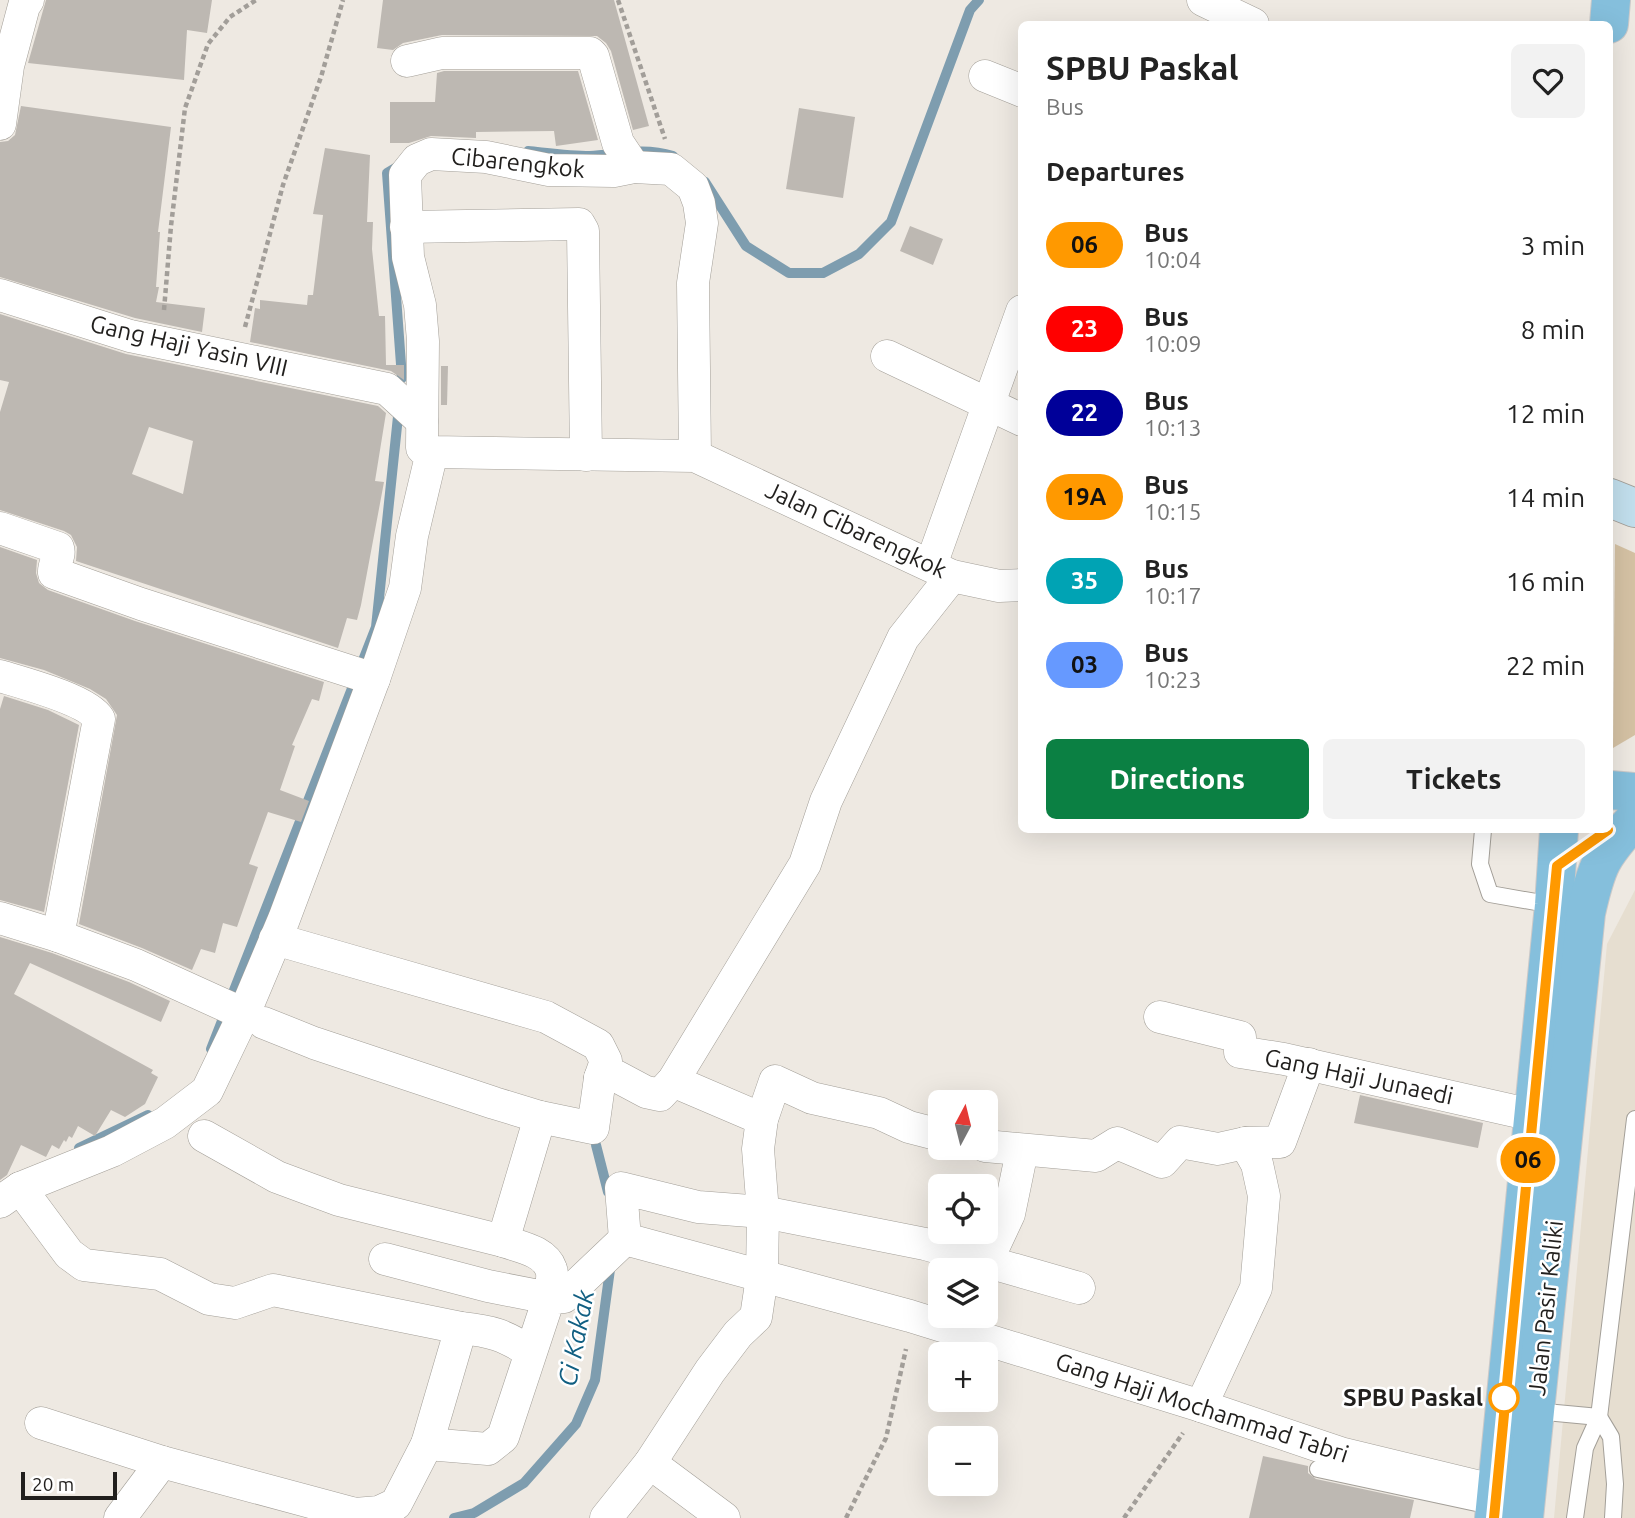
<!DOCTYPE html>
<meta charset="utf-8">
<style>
:root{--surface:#fff;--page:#f2f2f2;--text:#222;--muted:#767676;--accent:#0b8043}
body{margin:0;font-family:Ubuntu,sans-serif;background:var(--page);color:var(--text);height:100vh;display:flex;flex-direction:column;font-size:26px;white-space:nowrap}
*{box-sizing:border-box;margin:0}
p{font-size:23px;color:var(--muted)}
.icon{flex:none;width:38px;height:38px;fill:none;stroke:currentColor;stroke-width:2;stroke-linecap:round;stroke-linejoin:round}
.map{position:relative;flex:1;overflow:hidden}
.sheet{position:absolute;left:1018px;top:21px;width:595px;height:812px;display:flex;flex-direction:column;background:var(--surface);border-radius:10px;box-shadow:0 7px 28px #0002}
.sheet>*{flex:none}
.badge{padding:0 14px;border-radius:23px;font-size:24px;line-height:46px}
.needle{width:46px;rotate:7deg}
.buttons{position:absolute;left:928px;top:1090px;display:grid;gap:14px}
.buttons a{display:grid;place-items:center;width:70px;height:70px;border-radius:10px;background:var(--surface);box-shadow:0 7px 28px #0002;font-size:35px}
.scale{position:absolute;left:21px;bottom:18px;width:96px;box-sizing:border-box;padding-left:7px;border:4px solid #211f1d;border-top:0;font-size:19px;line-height:24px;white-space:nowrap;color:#211f1d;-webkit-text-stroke:5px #fff;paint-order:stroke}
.map>.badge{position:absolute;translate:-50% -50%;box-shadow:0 0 0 4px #fff}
h2{padding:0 28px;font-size:26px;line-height:63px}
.round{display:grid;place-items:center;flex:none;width:74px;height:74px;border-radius:10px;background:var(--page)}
.summary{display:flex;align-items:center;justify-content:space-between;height:119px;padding:0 28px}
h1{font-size:33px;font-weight:600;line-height:52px}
.cta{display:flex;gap:14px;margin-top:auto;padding:14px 28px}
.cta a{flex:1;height:80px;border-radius:10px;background:var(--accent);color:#fff;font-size:28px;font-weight:600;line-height:80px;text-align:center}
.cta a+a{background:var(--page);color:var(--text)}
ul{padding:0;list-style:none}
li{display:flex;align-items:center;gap:21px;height:84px;padding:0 28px}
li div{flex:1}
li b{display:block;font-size:26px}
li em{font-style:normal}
li .badge{min-width:77px;font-weight:700;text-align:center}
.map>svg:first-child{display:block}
.built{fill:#e6ded0}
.green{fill:#d5c2a4}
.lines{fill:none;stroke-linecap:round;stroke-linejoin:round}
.stream{stroke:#7e9daf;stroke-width:10}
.building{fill:#bdb8b2;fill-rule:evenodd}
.lane-casing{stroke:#a39f98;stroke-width:18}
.street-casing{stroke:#a39f98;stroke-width:33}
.secondary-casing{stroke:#a39f98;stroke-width:40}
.primary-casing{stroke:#cac9c9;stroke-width:40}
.path{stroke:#a29e99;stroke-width:4.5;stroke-dasharray:5 3.5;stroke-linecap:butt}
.lane{stroke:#fff;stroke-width:16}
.street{stroke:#fff;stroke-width:32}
.secondary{stroke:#c2dfed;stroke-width:38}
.primary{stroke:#85bfdc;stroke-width:38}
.line-casing{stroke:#fff;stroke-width:16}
.line{stroke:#f90;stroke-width:10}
.stop-dot{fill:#fff;stroke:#f90;stroke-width:3.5}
.labels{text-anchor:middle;stroke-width:5;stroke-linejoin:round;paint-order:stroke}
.street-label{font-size:24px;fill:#211f1d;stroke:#fff}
.stop-label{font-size:24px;font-weight:bold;fill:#211f1d;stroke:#fff;text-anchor:end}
.water-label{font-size:26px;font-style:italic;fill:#115f82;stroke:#fff}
</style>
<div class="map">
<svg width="1635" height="1518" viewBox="0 0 1635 1518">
<rect width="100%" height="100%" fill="#eee9e2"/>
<polygon class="built" points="1635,890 1635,1518 1554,1518 1607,944"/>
<polygon class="green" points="1615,544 1635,553 1635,735 1613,748"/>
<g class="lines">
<g class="stream">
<path d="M528,151C548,153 570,156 590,156C619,154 644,147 673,156"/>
<polyline points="402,164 387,173 402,378"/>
<polyline points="705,182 746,246 789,273 823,273 859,254 891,222 970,10 979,0"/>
<polyline points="211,1049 376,627 399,407"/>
<polyline points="596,1145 608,1192"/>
<polyline points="79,1148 148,1115"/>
<polyline points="454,1518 474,1513 524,1483 576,1424 595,1380 611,1262"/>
</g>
</g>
<g class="building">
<polygon points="46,0 212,0 207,33 187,30 184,80 28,63"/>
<polygon points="383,0 614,0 649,126 633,130 611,51 606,43 597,36 442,35 403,43 393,50 377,48"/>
<polygon points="444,71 578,71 598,140 556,146 554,131 476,132 476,138 431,136 409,143 390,143 390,102 435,102 437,73"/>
<polygon points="21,106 171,127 158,232 160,232 156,287 159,287 156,302 205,308 202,332 135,318 0,277 0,142 8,141 15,135"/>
<polygon points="799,108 855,117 843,198 786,189"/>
<polygon points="325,148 370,155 367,222 373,222 372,249 379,316 385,316 386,365 404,365 404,380 391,371 250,342 255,308 260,309 260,300 307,305 308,295 313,295 323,215 313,214"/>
<polygon points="910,226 943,239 933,265 900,251"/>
<path d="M0,314L126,354L378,406L386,413L375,481L384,482L361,605L357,620L347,618L338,648L76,561L77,547L71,535L64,531L0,510V412L9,382L0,380ZM149,427L193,441L183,494L132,474Z"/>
<polygon points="441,366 448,366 447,405 441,405"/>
<polygon points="0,547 37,560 36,573 39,583 48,590 135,621 324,682 319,701 312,699 292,745 295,746 280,790 309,801 301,822 268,812 249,864 258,867 237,927 223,923 215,953 201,949 192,970 142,948 79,924 117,715 106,699 90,689 44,670 0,658"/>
<polygon points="4,696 48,710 79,725 44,912 0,900 0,709"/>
<polygon points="0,937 52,953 129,982 170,1001 161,1022 30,963 14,994 153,1070 151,1073 158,1077 145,1104 125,1117 111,1110 95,1136 78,1126 72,1138 69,1136 66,1142 64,1140 59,1149 52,1145 46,1157 21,1145 7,1175 0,1180"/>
<polygon points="1360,1095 1483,1123 1478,1148 1354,1123"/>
<polygon points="1263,1456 1308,1466 1308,1473 1316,1479 1414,1500 1410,1518 1249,1518"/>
</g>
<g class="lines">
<defs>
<g id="lane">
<polyline points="1483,830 1480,864 1490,894 1553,905"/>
<polyline points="1535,1411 1599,1417"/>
<polyline points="1599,1417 1611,1437 1615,1484 1613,1518"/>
<polyline points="1318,1469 1495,1507"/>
<polyline points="1575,1518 1585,1448 1599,1417 1635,1119"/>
</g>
<g id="street">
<polyline points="1203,0 1253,24"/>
<polyline points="407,61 442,53 590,53 593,56 618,143 634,167"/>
<polyline points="985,76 1022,91"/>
<polyline points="0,124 8,66 24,6 28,0"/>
<polyline points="406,227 579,224 583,231 586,455"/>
<polyline points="0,295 130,336 387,389 422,421"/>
<polyline points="887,356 1022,420"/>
<polyline points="695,456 693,283 702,223 699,203 693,187 671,169 634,167 614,171 549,170 486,157 431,154 417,160 405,175 408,257 420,305 423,341 422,448 432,452 695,456 952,576 999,586 1022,585"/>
<path d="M0,528L58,548C61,556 53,564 54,573L141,604L374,679"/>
<polyline points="931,565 1022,311"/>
<path d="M0,676C23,683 88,700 99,719L58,936"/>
<polyline points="0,918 58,936 136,965 244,1014"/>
<polyline points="1160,1017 1240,1037 1240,1052 1284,1059 1532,1115"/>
<polyline points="264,1023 314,1043 494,1103 540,1117 593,1128 600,1078 606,1061 598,1045 546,1017 275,939"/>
<polyline points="600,1078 616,1076 646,1092 660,1095 673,1081 805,864 826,801 903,638 952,576"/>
<polyline points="673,1081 762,1119"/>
<polyline points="204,1136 277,1177 339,1200 503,1241"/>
<polyline points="985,1146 1096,1156 1117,1143 1162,1162 1180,1142 1218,1149 1245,1143 1280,1142 1309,1064"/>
<path d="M20,1188L69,1254L84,1265L160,1274L209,1299L235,1303L273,1290L461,1328C491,1331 505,1335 530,1352"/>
<polyline points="0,1202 20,1188 112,1151 165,1123 207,1091 244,1014 284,919 374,679 405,588 412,536 432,452"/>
<path d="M385,1259L488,1286L549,1298C550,1290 554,1277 551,1269C545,1251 520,1247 503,1241L540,1117"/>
<polyline points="987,1261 1009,1214 1022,1151"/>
<polyline points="1079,1288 925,1244 763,1212 698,1207 621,1188 625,1239 910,1316 1201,1406 1340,1453 1497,1491"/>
<polyline points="1201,1406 1256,1288 1264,1196 1257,1164 1245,1143"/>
<polyline points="41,1423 162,1462 355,1514 379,1512 396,1504 427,1444 461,1328"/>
<polyline points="427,1444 488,1449 503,1437 549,1298 564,1297 625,1239"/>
<polyline points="650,1463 724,1518"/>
<polyline points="120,1518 162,1462"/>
<polyline points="606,1518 650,1463 710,1371 738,1334 756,1317 762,1277 763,1212 758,1149 762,1119 775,1081 812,1098 879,1113 909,1127 940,1135"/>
</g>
<polyline id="secondary" points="1610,498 1635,508"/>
<g id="primary">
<polyline points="1609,24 1611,0"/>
<polyline points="1610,790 1635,792"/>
<polyline points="1494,1518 1554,905 1559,830"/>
<path d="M1524,1518L1586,913C1597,864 1601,856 1635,819"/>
</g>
</defs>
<use href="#lane" class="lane-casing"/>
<use href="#street" class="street-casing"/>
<use href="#secondary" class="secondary-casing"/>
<use href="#primary" class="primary-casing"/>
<g class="path">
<polyline points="618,0 665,139"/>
<polyline points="164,310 171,226 185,108 208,44 230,17 256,0"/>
<polyline points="245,327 283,185 321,77 343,0"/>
<polyline points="846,1518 886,1438 906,1349"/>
<polyline points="1124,1518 1183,1433"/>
</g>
<use href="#lane" class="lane"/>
<use href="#street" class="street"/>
<use href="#secondary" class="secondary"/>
<use href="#primary" class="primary"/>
</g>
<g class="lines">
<defs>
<polyline id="line" points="1494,1518 1557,866 1608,830"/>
</defs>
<use href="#line" class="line-casing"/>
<use href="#line" class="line"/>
</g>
<circle class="stop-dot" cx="1504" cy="1398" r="14"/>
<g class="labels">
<g class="street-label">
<text transform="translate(518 163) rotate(6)" y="8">Cibarengkok</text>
<text transform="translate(189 346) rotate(13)" y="8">Gang Haji Yasin VIII</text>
<text transform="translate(856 530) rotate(25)" y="8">Jalan Cibarengkok</text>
<text transform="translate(1359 1077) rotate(12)" y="8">Gang Haji Junaedi</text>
<text transform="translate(1546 1308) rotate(-84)" y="8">Jalan Pasir Kaliki</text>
<text transform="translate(1202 1408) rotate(18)" y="8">Gang Haji Mochammad Tabri</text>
</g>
<g class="stop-label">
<text x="1483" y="1406">SPBU Paskal</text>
</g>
<g class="water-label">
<text transform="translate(576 1338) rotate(-79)" y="9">Ci Kakak</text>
</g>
</g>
</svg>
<div class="buttons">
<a><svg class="needle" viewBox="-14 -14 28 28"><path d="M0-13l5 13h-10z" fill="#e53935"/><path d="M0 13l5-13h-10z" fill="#767676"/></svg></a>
<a><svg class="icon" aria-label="locate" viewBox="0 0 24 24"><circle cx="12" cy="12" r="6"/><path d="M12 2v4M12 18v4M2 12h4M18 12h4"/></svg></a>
<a><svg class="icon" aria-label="layers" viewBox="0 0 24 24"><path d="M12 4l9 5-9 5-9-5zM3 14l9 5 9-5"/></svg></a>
<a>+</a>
<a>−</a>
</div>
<div class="scale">20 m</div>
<b class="badge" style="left:1528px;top:1160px;background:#f90;color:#111">06</b>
<section class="sheet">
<div class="summary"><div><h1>SPBU Paskal</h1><p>Bus</p></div><a class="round"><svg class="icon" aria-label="heart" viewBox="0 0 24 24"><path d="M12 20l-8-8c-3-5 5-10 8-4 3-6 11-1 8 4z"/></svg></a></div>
<h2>Departures</h2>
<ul>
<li><span class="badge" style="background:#f90;color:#111">06</span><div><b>Bus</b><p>10:04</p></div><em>3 min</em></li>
<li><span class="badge" style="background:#f00;color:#fff">23</span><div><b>Bus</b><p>10:09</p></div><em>8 min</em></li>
<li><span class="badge" style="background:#009;color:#fff">22</span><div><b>Bus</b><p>10:13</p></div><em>12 min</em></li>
<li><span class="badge" style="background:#f90;color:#111">19A</span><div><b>Bus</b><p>10:15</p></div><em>14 min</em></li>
<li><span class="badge" style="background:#00a3b4;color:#fff">35</span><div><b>Bus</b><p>10:17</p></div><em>16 min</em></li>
<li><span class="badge" style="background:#69f;color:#111">03</span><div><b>Bus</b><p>10:23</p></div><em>22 min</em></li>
</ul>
<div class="cta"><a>Directions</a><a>Tickets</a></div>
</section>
</div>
